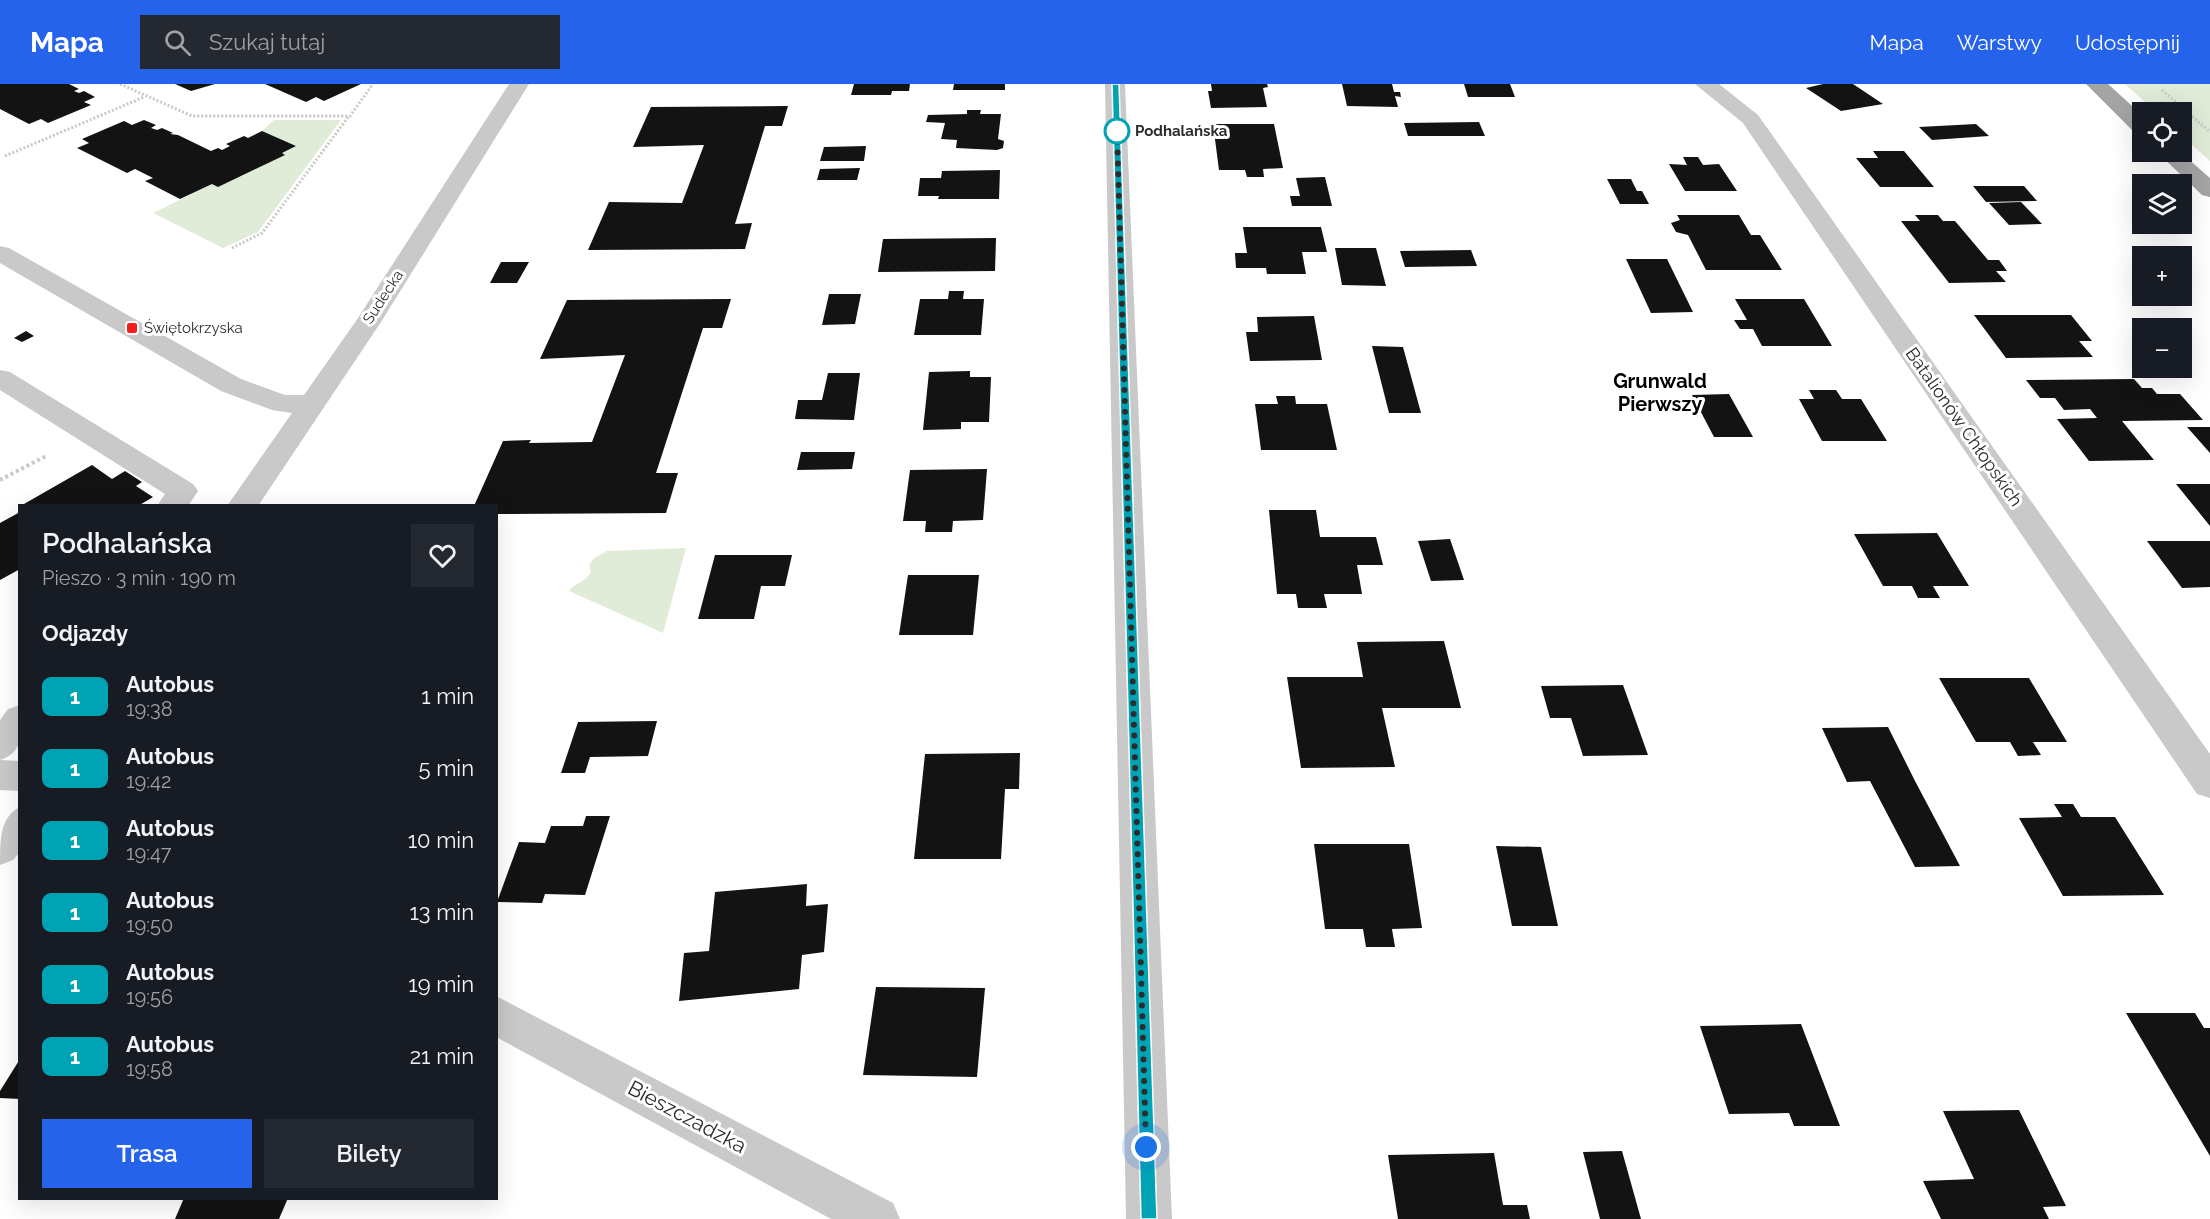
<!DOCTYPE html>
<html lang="pl">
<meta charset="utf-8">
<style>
:root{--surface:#171b24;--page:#242831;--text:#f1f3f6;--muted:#9ea1a6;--accent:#2563eb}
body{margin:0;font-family:Raleway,sans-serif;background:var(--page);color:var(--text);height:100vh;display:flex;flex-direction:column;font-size:22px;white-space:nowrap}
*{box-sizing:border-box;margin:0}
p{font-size:20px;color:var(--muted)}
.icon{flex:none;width:33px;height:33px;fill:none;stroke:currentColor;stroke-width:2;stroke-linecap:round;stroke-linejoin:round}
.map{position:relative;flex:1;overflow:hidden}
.side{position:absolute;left:18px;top:420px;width:480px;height:696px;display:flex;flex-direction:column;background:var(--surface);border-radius:0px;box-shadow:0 6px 24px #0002}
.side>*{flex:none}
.badge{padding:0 12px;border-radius:9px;font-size:21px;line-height:39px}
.controls{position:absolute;left:2132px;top:18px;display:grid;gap:12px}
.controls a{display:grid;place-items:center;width:60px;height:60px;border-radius:0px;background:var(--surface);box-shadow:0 6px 24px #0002;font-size:30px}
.you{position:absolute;width:30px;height:30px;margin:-15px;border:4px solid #fff;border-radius:50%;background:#1a73e8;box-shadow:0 0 0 9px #1a73e833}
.map>.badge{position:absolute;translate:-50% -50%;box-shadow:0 0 0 3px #fff}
h2{padding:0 24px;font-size:22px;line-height:54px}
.round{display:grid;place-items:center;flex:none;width:63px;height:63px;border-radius:0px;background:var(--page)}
.headline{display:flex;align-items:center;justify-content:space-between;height:102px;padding:0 24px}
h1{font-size:28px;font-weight:600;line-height:45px}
.action{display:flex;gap:12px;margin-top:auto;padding:12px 24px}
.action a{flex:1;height:69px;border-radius:0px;background:var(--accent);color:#fff;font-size:24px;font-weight:600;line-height:69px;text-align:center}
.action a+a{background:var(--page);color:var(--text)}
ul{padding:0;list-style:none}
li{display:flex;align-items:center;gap:18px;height:72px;padding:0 24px}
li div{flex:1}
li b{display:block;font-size:22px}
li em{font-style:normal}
li .badge{min-width:66px;font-weight:700;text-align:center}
header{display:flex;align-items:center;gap:36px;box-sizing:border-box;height:84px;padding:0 30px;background:var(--accent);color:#fff}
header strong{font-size:28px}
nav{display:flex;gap:33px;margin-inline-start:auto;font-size:21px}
.search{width:420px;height:54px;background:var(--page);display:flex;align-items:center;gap:15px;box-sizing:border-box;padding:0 21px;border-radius:0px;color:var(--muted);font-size:22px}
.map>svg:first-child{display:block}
.green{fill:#e1ecd8}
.building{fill:#131313}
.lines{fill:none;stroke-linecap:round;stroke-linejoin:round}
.path-far1{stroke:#c9c9c9;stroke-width:3;stroke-dasharray:2 2;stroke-linecap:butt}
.path{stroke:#c9c9c9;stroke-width:4;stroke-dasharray:3 3;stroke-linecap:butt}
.minor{fill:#c9c9c9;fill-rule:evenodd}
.major{fill:#a4a4a4;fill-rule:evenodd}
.line{fill:#00a3b4;stroke:#fff;stroke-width:1.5}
.walk{stroke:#2c2c2c;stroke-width:6;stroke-dasharray:0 10.8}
.stop-dot{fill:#fff;stroke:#00a3b4;stroke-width:3}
.poi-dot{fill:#f61c1d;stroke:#fff;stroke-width:2}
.labels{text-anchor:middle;stroke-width:6;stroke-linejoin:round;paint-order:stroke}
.far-stop-label{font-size:15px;font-weight:bold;fill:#2c2c2c;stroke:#fff;text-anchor:start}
.far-street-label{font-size:15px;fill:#2c2c2c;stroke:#fff}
.far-poi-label{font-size:15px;fill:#2c2c2c;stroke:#fff;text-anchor:start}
.street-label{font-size:18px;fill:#2c2c2c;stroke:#fff}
.neighbourhood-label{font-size:20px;font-weight:bold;fill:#000;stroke:#fff}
.near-street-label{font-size:21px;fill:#2c2c2c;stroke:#fff}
</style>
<header>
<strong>Mapa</strong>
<div class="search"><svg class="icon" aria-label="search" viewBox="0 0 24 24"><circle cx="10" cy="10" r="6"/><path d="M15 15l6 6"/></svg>Szukaj tutaj</div>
<nav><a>Mapa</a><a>Warstwy</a><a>Udostępnij</a></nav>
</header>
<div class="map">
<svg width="2210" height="1135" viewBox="0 0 2210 1135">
<rect width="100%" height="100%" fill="#fff"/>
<g class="green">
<polygon points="2125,0 2210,0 2210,77 2181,51 2181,28 2156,28"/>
<polygon points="274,36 341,36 258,148 223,164 153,129 212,100 285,71 282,69 296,62 262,47"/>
<path d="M686,464L663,549L569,507C575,499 584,499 591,488L589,481L594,474L607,467Z"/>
</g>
<g class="building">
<polygon points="0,0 69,0 79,5 74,7 79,9 84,7 95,13 84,18 91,21 48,39 41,35 29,40 0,25"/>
<polygon points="175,0 215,0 191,7"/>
<polygon points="265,0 361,0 324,17 316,13 306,18"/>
<polygon points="854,0 910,0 909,7 892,7 891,11 851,11"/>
<polygon points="954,0 1005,0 1005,6 953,6"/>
<polygon points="1211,0 1267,0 1268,3 1263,4 1267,23 1211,24 1208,7 1212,7"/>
<polygon points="1342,0 1392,0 1394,8 1400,8 1401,13 1395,12 1398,23 1347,22"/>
<polygon points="1464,0 1510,0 1515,13 1468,13"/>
<polygon points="1823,0 1853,0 1883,20 1841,27 1806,4"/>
<polygon points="788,22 782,42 765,42 735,140 752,139 745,165 588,166 609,118 682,119 704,61 633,63 651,23"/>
<polygon points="967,26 981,26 980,30 1001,30 998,55 1004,57 1003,64 997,66 956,64 957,56 941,55 945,39 926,38 928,31 967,30"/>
<polygon points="144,36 156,41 151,44 157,46 162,44 173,49 170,50 178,51 211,67 218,64 222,66 230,62 226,60 244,52 248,54 262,47 296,62 282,69 285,71 218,103 212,100 180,115 145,97 153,94 135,85 127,89 77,64 89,59 82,55 124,37 132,41"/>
<polygon points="1479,38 1485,52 1408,52 1404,39"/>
<polygon points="1213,40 1274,40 1283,84 1263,85 1264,93 1247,93 1245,86 1219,86"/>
<polygon points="1976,40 1989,52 1932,56 1919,43"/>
<polygon points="866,62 864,77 820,77 824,63"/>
<polygon points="1873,67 1904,67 1934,103 1880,103 1856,74 1878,74"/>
<polygon points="1683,73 1698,73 1703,81 1719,80 1737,107 1685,107 1669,80 1687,81"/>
<polygon points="860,84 857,96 817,96 820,85"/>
<polygon points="1000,86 999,115 938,115 939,112 918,112 920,94 941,94 942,87"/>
<polygon points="1325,93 1332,122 1292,122 1290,112 1300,112 1296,94"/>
<polygon points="1607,95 1631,95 1637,107 1642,107 1649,120 1620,120"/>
<polygon points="1973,102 2024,102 2037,117 1986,118"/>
<polygon points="2021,118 2042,140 2009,141 1989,119"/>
<polygon points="1677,131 1739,131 1751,151 1760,151 1782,186 1706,186 1688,151 1676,148 1671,139 1680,136"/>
<polygon points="1915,131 1938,131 1943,137 1955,137 1988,176 1999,176 2007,187 1996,187 2006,198 1949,199 1901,137 1920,137"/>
<polygon points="1243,143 1321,143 1327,168 1302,168 1306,190 1267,190 1266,184 1236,184 1235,169 1247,169"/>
<polygon points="996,154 995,187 878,188 883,155"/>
<polygon points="1335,164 1376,164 1386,202 1342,201"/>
<polygon points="1471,166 1477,182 1405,183 1400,167"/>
<polygon points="1626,175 1667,175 1693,228 1651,229"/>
<polygon points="501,178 529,178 517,199 490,199"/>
<polygon points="949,207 964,207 963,215 984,215 981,251 914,251 920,215 948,215"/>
<polygon points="829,210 861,210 855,240 822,241"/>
<polygon points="731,215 722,244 703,244 656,389 678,389 666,429 496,430 496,422 474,422 503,357 531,356 529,359 592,358 625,271 540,275 567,216"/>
<polygon points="1735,215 1804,215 1832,262 1762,262 1753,245 1740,245 1734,236 1747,236"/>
<polygon points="1974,231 2071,231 2092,257 2079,257 2093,273 2006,274"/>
<polygon points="1314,232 1322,276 1250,277 1246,248 1258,248 1257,233"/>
<polygon points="26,247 34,252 22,258 14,254"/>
<polygon points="1372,262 1403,263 1421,329 1389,329"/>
<polygon points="2181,280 2189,288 2150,289 2145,284 2181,284"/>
<polygon points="970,287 970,293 991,293 989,338 961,338 961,345 923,346 929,288"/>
<polygon points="828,289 860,289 854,336 795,335 798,316 822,316"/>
<polygon points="2134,295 2142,304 2152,304 2157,310 2180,310 2203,336 2122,337 2154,376 2089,377 2057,335 2097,334 2090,325 2064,326 2055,314 2040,314 2026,296"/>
<polygon points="1809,306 1836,306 1842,315 1861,315 1887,357 1822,357 1799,315 1814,315"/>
<polygon points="1729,310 1753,353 1714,353 1692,311"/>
<polygon points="1276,312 1295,312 1296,320 1327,320 1337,366 1261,366 1255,320 1278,320"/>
<polygon points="2187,343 2210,343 2210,369"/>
<polygon points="801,368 855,368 852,385 797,386"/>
<polygon points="92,381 112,395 125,387 142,398 136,402 153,413 138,422 24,420"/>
<polygon points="987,385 983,436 953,437 952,448 925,448 926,437 903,437 910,386"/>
<polygon points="2176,400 2210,400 2210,442"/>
<polygon points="1269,426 1316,426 1320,453 1376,453 1383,481 1357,481 1362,510 1324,510 1327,524 1298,524 1296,510 1277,510"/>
<polygon points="20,428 20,485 0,496 0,439"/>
<polygon points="1937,449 1969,502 1933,502 1940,514 1918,514 1912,502 1883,502 1854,450"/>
<polygon points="1450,455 1464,496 1431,497 1418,457"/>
<polygon points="2147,457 2210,457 2210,503 2182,504"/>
<polygon points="715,471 792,471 785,502 761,502 754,535 698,535"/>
<polygon points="908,491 979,491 973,551 899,551"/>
<polygon points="1444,557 1461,624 1382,624 1395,683 1301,684 1287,593 1363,593 1357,558"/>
<polygon points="1939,594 2029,594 2067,658 2033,658 2041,671 2018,672 2010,658 1976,658"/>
<polygon points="1623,601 1648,671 1583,672 1571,634 1550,634 1541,602"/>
<polygon points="657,637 648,672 590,673 585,689 561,689 578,638"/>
<polygon points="1888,643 1915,697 1960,782 1915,783 1870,697 1847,698 1822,644"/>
<polygon points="1020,669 1019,705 1005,705 1001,775 914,775 925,670"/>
<polygon points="2054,720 2073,720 2081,733 2115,733 2164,811 2063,812 2019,734 2062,733"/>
<polygon points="586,732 610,732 585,811 545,810 542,819 497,818 519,758 545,759 551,742 583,742"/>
<polygon points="1314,760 1409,760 1422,844 1392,845 1395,863 1366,863 1363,845 1325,845"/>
<polygon points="1496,762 1541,763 1558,842 1512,842"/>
<polygon points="807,800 806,822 828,820 824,868 802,871 799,905 679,917 684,869 709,867 715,808"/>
<polygon points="876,903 985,904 977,993 863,991"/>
<polygon points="2126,929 2195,929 2204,944 2210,944 2210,1072"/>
<polygon points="1801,940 1840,1042 1794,1042 1789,1029 1729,1030 1700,942"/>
<polygon points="20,975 20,1015 0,1014 0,1007"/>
<polygon points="2019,1026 2066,1122 2043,1123 2049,1135 1941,1135 1923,1097 1974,1095 1943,1027"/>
<polygon points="1622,1067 1641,1135 1600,1135 1583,1068"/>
<polygon points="1494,1069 1503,1121 1527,1121 1530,1135 1398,1135 1388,1071"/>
<polygon points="184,1114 288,1114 279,1135 175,1135"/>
</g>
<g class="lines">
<g class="path-far1">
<polyline points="120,0 192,32 350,32 373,0"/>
<polyline points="2162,6 2210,48"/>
<polyline points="5,72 144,13"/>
<polyline points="232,164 262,149 349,32"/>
</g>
<polyline class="path" points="0,396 46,372"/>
<g class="minor">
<polygon points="509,0 529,0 381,238 258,422 227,422 292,329 272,326 221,307 0,179 0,162 9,164 241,295 285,311 304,311 356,237"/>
<polygon points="1105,0 1125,0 1172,1135 1126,1135"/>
<polygon points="1695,0 1719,0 1758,31 2210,670 2210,714 2197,710 1743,39"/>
<polygon points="0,286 10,288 193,400 198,407 188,422 157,422 165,410 0,306"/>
<path d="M20,621C20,645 27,667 0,676L20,677V707L0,706V636L8,625Z"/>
<path d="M20,723V768L13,776L0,781C0,755 0,733 20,723Z"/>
<polygon points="496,912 893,1119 900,1135 831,1135 496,953"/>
</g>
<g class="major">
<polygon points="2086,0 2108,0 2142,31 2142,49 2134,48"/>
<polygon points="2157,68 2180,68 2210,94 2210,113 2202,111"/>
</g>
</g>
<polygon class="line" points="1112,0 1119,0 1157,1135 1141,1135"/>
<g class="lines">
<polyline class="walk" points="1117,47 1146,1063"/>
</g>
<circle class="stop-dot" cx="1117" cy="47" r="12"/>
<rect class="poi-dot" x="126" y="238" width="12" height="12" rx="3"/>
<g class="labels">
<g class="far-stop-label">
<text x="1135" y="52">Podhalańska</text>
</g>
<g class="far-street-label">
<text transform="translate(383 213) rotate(-57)" y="5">Sudecka</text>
</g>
<g class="far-poi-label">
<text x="144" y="249">Świętokrzyska</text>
</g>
<g class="street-label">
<text transform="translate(1964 343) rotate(55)" y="6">Batalionów Chłopskich</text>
</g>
<g class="neighbourhood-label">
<text x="1660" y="304">Grunwald<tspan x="1660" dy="23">Pierwszy</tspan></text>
</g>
<g class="near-street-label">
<text transform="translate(687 1033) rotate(28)" y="7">Bieszczadzka</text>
</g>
</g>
</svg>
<div class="controls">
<a><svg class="icon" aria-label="locate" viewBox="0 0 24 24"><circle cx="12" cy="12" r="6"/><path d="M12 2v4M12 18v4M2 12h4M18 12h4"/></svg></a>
<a><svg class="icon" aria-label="layers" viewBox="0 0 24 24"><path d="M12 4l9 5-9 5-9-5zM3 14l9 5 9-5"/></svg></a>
<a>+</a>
<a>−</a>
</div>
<div class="you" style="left:1146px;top:1063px"></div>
<section class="side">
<div class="headline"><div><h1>Podhalańska</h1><p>Pieszo · 3 min · 190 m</p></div><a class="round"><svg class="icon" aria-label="heart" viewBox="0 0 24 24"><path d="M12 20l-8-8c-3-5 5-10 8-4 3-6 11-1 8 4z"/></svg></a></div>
<h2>Odjazdy</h2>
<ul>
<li><span class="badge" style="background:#00a3b4;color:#fff">1</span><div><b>Autobus</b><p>19:38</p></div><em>1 min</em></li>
<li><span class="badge" style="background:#00a3b4;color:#fff">1</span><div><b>Autobus</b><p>19:42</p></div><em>5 min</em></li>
<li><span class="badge" style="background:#00a3b4;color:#fff">1</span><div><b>Autobus</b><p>19:47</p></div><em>10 min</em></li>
<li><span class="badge" style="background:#00a3b4;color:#fff">1</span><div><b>Autobus</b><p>19:50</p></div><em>13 min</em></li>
<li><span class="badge" style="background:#00a3b4;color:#fff">1</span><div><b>Autobus</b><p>19:56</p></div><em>19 min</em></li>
<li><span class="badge" style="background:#00a3b4;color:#fff">1</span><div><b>Autobus</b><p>19:58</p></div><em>21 min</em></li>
</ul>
<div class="action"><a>Trasa</a><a>Bilety</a></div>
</section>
</div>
